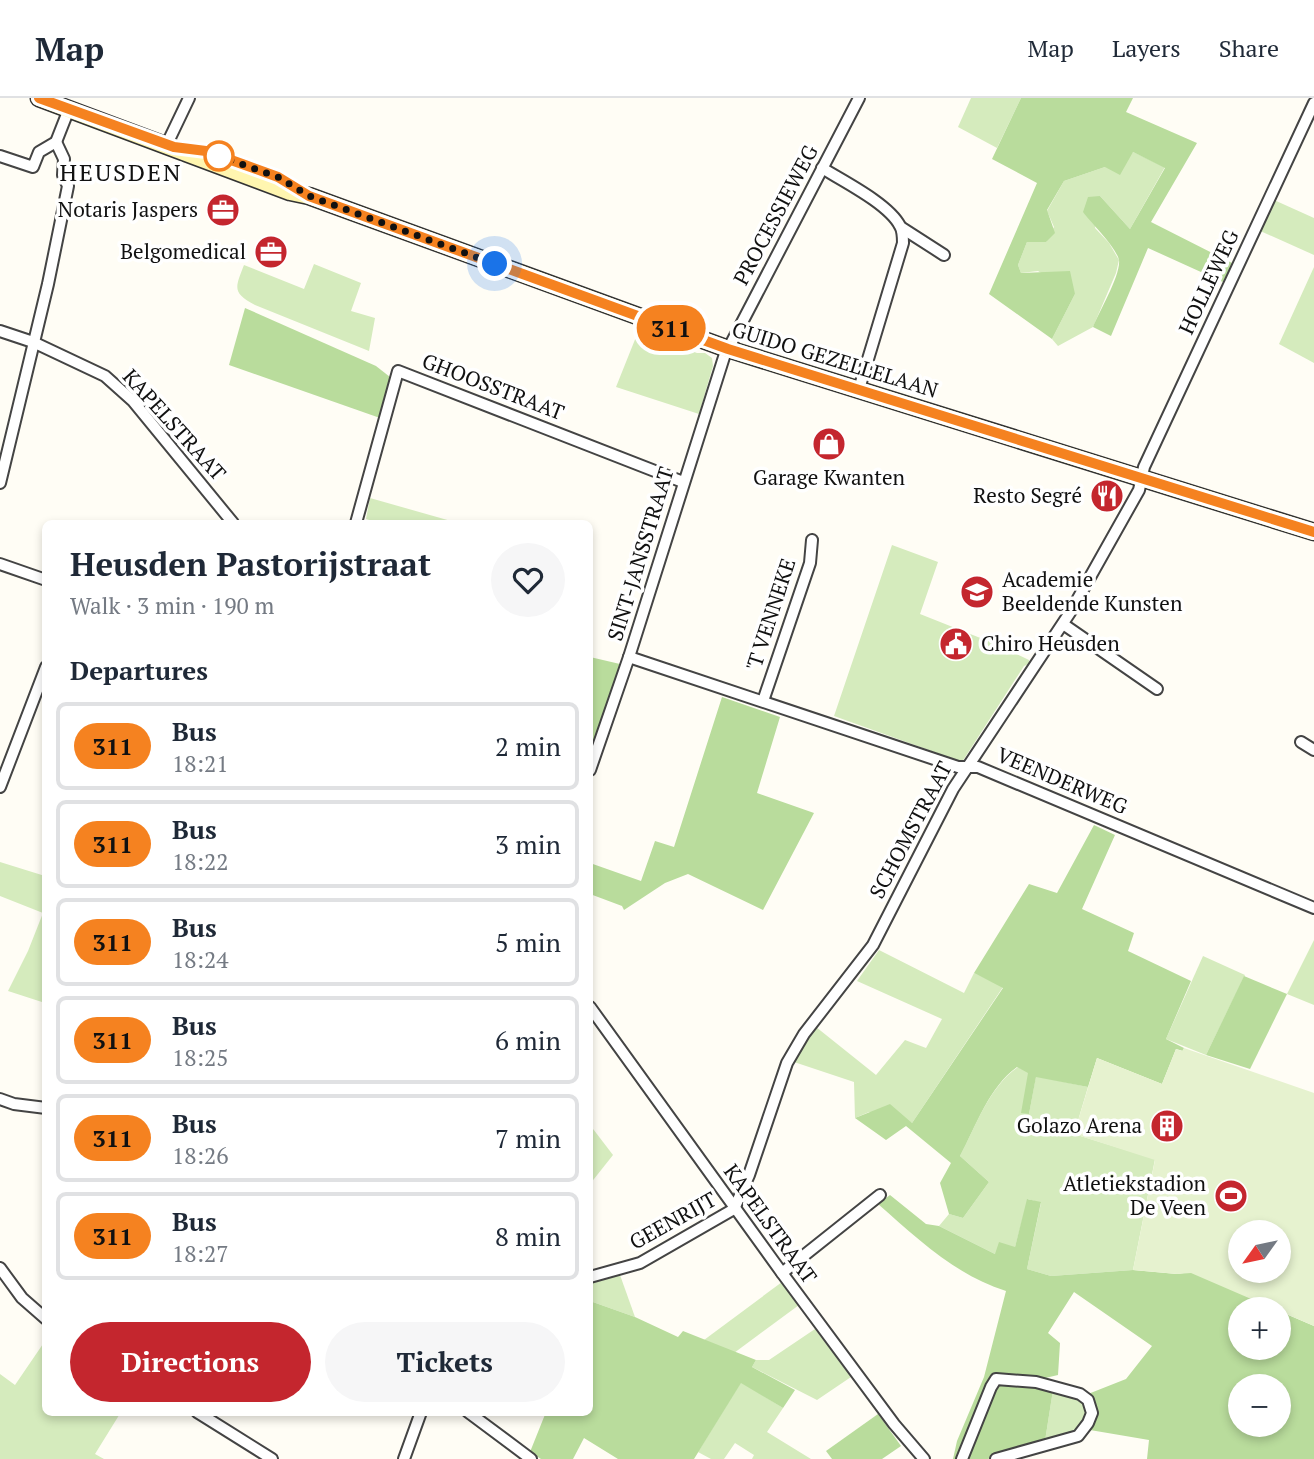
<!DOCTYPE html>
<meta charset="utf-8">
<style>
:root{--surface:#fff;--page:#f6f6f7;--text:#1f2937;--muted:#747a83;--line:#e0e1e3;--accent:#c4262e}
body{margin:0;font-family:"PT Serif",serif;background:var(--page);color:var(--text);height:100vh;display:flex;flex-direction:column;font-size:26px;white-space:nowrap}
*{box-sizing:border-box;margin:0}
p{font-size:23px;color:var(--muted)}
.icon{flex:none;width:38px;height:38px;fill:none;stroke:currentColor;stroke-width:2;stroke-linecap:round;stroke-linejoin:round}
.map{position:relative;flex:1;overflow:hidden}
.drawer{position:absolute;left:42px;top:422px;width:551px;height:896px;display:flex;flex-direction:column;background:var(--surface);border-radius:10px;box-shadow:0 4px 10px #0003}
.drawer>*{flex:none}
.badge{padding:0 14px;border-radius:23px;font-size:24px;line-height:46px}
.needle{width:46px;rotate:237deg}
.buttons{position:absolute;left:1228px;top:1122px;display:grid;gap:14px}
.buttons a{display:grid;place-items:center;width:63px;height:63px;border-radius:50%;background:var(--surface);box-shadow:0 4px 10px #0003;font-size:35px}
.you{position:absolute;width:35px;height:35px;margin:-18px;border:5px solid #fff;border-radius:50%;background:#1a73e8;box-shadow:0 0 0 10px #1a73e833}
.map>.badge{position:absolute;translate:-50% -50%;box-shadow:0 0 0 4px #fff}
h2{padding:0 28px;font-size:26px;line-height:63px}
.round{display:grid;place-items:center;flex:none;width:74px;height:74px;border-radius:37px;background:var(--page)}
.summary{display:flex;align-items:center;justify-content:space-between;height:119px;padding:0 28px}
h1{font-size:33px;font-weight:700;line-height:52px}
.primary-button{display:flex;gap:14px;margin-top:auto;padding:14px 28px}
.primary-button a{flex:1;height:80px;border-radius:42px;background:var(--accent);color:#fff;font-size:28px;font-weight:700;line-height:80px;text-align:center}
.primary-button a+a{background:var(--page);color:var(--text)}
ul{padding:0;list-style:none}
li{display:flex;align-items:center;gap:21px;height:88px;margin:0 14px 10px;padding:0 14px;border:4px solid var(--line);border-radius:10px}
li div{flex:1}
li b{display:block;font-size:26px}
li em{font-style:normal}
li .badge{min-width:77px;font-weight:700;text-align:center}
header{display:flex;align-items:center;gap:42px;box-sizing:border-box;height:98px;padding:0 35px;background:var(--surface);border-bottom:2px solid var(--line)}
header strong{font-size:33px}
nav{display:flex;gap:38px;margin-inline-start:auto;font-size:24px}
.map>svg:first-child{display:block}
.green{fill:#d5ebbd}
.forest{fill:#b9dc9c;fill-rule:evenodd}
.pitch{fill:#e6f2cf;fill-rule:evenodd}
.lines{fill:none;stroke-linecap:round;stroke-linejoin:round}
.minor-casing{stroke:#444;stroke-width:14}
.secondary-casing{stroke:#333;stroke-width:19}
.minor{stroke:#fff;stroke-width:10}
.secondary{stroke:#fff6b0;stroke-width:16}
.line-casing{stroke:#fff;stroke-width:16}
.line{stroke:#f58220;stroke-width:10}
.walk{stroke:#111;stroke-width:7;stroke-dasharray:0 12.6}
.stop-dot{fill:#fff;stroke:#f58220;stroke-width:3.5}
.labels{text-anchor:middle;stroke-width:7;stroke-linejoin:round;paint-order:stroke}
.poi-label{font-size:21px;fill:#111;stroke:#fff;text-anchor:end}
.street-label{font-size:21px;fill:#111;stroke:#fff}
.quarter-label{font-size:24px;letter-spacing:2px;fill:#111;stroke:#fff}
</style>
<header>
<strong>Map</strong>
<nav><a>Map</a><a>Layers</a><a>Share</a></nav>
</header>
<div class="map">
<svg width="1314" height="1361" viewBox="0 0 1314 1361">
<rect width="100%" height="100%" fill="#fffdf5"/>
<g class="green">
<polygon points="971,0 1021,0 997,50 958,29"/>
<polygon points="1133,54 1165,69 1130,131 1100,98 1095,130 1109,145 1119,162 1116,175 1093,229 1058,248 1052,241 1075,196 1038,173 1021,175 1018,167 1027,144 1046,144 1054,129 1047,113 1064,83 1105,69"/>
<polygon points="1274,102 1314,120 1314,157 1258,132"/>
<path d="M314,166L361,185L351,213L375,220L369,253L255,207C232,195 235,190 244,167L304,191Z"/>
<polygon points="1314,169 1314,265 1279,246"/>
<polygon points="638,234 697,255 705,255 712,260 713,268 699,316 616,289"/>
<polygon points="370,400 458,425 379,425 366,421"/>
<polygon points="892,447 938,464 920,516 998,547 1029,562 1029,566 1024,568 962,664 834,618"/>
<polygon points="0,764 45,778 45,905 8,893 28,853 43,815 0,798"/>
<polygon points="1314,842 1314,907 1287,896"/>
<polygon points="879,852 964,895 974,875 1003,889 912,1025 869,1014 855,1020 854,984 794,964 816,929 876,977 905,942 926,950 942,921 857,883"/>
<polygon points="1203,858 1245,877 1206,957 1166,941"/>
<path d="M1018,969L1028,974L1029,1016L1036,978L1088,989L1074,1036L1155,1061L1133,1172L1051,1178L1027,1171L1041,1105L1028,1101L1015,1149L995,1156L939,1128L949,1116L963,1120L989,1084L960,1058C976,1028 989,989 1018,969Z"/>
<polygon points="590,1027 613,1057 590,1086"/>
<polygon points="620,1177 635,1219 590,1203 590,1186"/>
<polygon points="782,1184 799,1207 734,1255 704,1242"/>
<polygon points="815,1231 851,1279 817,1302 752,1269 756,1262 769,1262"/>
<polygon points="45,1243 46,1314 121,1314 95,1356 104,1361 0,1361 0,1276 15,1287"/>
<polygon points="741,1284 783,1310 767,1334 811,1361 752,1361 754,1357 735,1345 724,1361 711,1361 698,1354"/>
<path d="M1053,1292L1085,1302C1088,1315 1086,1323 1079,1333L1045,1343Z"/>
</g>
<g class="forest">
<path d="M1021,0H1133L1126,14L1197,45L1151,124L1232,165L1223,184L1148,150L1111,238L1093,229C1099,214 1121,177 1119,162C1116,149 1092,126 1083,114L1088,99L1100,98L1130,131L1165,70L1133,54L1120,77L1105,69L1064,83L1047,112L1055,135L1046,144H1027L1018,167L1021,175L1070,173L1075,196L1052,241L989,196L1037,85L992,61Z"/>
<polygon points="245,210 376,268 390,279 380,320 229,267"/>
<polygon points="590,559 620,566 590,654"/>
<polygon points="722,599 780,619 757,695 814,715 763,812 688,776 665,785 624,812 622,808 590,796 590,765 641,783 655,743 674,749"/>
<path d="M1094,727L1115,737L1082,811L1134,835L1128,853L1191,883L1166,941L1184,950L1183,953L1176,951L1162,986L1097,960L1088,989L1036,979L1029,1016L1021,1015L1028,975L1017,969C989,989 976,1028 960,1058L989,1084L963,1120L949,1116L940,1085L951,1065L906,1028L886,1042L855,1020L890,1006L912,1025L1003,890L974,875L1029,786L1057,795Z"/>
<polygon points="1244,878 1287,896 1250,971 1206,957"/>
<path d="M890,1097L926,1126L939,1128L995,1156L999,1144L1015,1149L1027,1101L1041,1104L1027,1171L1051,1178L1133,1172L1177,1176L1191,1174L1202,1178L1275,1211H1241V1250H1279V1213L1314,1228V1361H1147L1149,1342L1090,1332L1096,1321L1097,1308L1088,1296L1126,1281L1152,1248L1074,1194L1048,1235L1060,1245L1058,1277L1041,1281L1053,1292L1045,1343L988,1361H953L957,1343L984,1279L1006,1193C955,1177 917,1140 878,1106ZM1241,1288H1279V1326H1241Z"/>
<polygon points="590,1203 635,1219 678,1239 683,1233 756,1262 752,1269 795,1292 783,1310 741,1285 694,1361 618,1361 584,1340 573,1361 541,1361 530,1354 546,1314 590,1314"/>
<polygon points="878,1316 901,1348 882,1361 832,1361 826,1353"/>
</g>
<path class="pitch" d="M1184,950L1314,995V1228L1191,1175L1177,1176L1133,1172L1155,1062L1074,1036L1097,960L1162,986L1176,951L1182,953ZM1241,1134H1279V1172H1241Z"/>
<g class="lines">
<defs>
<g id="minor">
<polyline points="167,46 189,0"/>
<polyline points="0,58 33,69 39,54 56,44 69,11"/>
<path d="M822,70C843,83 889,106 900,128C903,133 903,139 903,145L859,291"/>
<polyline points="902,130 944,157"/>
<polyline points="0,233 33,244 105,278 133,303 233,425"/>
<polyline points="0,385 48,186 68,88 63,77 64,61 56,44"/>
<polyline points="356,425 398,273 683,384"/>
<polyline points="0,466 46,482"/>
<polyline points="1063,526 1157,591"/>
<polyline points="629,559 958,669 978,669 1314,810"/>
<polyline points="763,603 810,465 812,442"/>
<polyline points="1301,644 1314,652"/>
<polyline points="590,672 629,559 724,259 859,0"/>
<polyline points="0,689 46,569"/>
<polyline points="590,909 782,1175 894,1326 924,1361"/>
<polyline points="0,1001 14,1006 46,1010"/>
<polyline points="734,1111 749,1077 787,965 804,936 873,847 953,691 1071,513 1139,392 1144,369 1314,5"/>
<polyline points="0,1170 22,1200 46,1221"/>
<polyline points="782,1175 880,1097"/>
<polyline points="590,1179 640,1165 734,1111"/>
<polyline points="197,1314 272,1361"/>
<polyline points="468,1314 531,1361"/>
<polyline points="404,1361 421,1314"/>
<polyline points="962,1361 991,1289 996,1281 1036,1284 1080,1296 1088,1302 1092,1315 1088,1325 1078,1338 996,1361"/>
</g>
<polyline id="secondary" points="39,0 290,94 309,98 728,251 1314,434"/>
</defs>
<use href="#minor" class="minor-casing"/>
<use href="#secondary" class="secondary-casing"/>
<use href="#minor" class="minor"/>
<use href="#secondary" class="secondary"/>
</g>
<g class="lines">
<defs>
<polyline id="line" points="39,0 174,49 206,53 245,67 278,79 309,98 728,251 1314,434"/>
</defs>
<use href="#line" class="line-casing"/>
<use href="#line" class="line"/>
<polyline class="walk" points="219,58 278,79 309,98 495,166"/>
</g>
<defs>
<symbol id="office-disc" viewBox="-11 -11 22 22"><circle r="9.5" fill="#c4262e" stroke="#fff"/><path d="M-6-3h4V-5.5h4V-3h4V5H-6ZM-1-4.5V-3h2v-1.5ZM-6 0V1H6V0Z" fill="#fff"/></symbol>
<symbol id="shop-disc" viewBox="-11 -11 22 22"><circle r="9.5" fill="#c4262e" stroke="#fff"/><path d="M-5-2.5h2.3a2.7 3.5 0 0 1 5.4 0H5L5.5 6h-11ZM-1.5-2.5h3a1.5 2.3 0 0 0-3 0Z" fill="#fff"/></symbol>
<symbol id="restaurant-disc" viewBox="-11 -11 22 22"><circle r="9.5" fill="#c4262e" stroke="#fff"/><path d="M-5-6h1v4h1v-4h1v4h1v-4h1v5L-1.5 .5V6h-2V.5L-5-1ZM5-6V6H3V1.5H1.5Q1.5-4 5-6Z" fill="#fff"/></symbol>
<symbol id="university-disc" viewBox="-11 -11 22 22"><circle r="9.5" fill="#c4262e" stroke="#fff"/><path d="M0-5L7-2L0 1L-7-2ZM-4 1L0 2.5L4 1V4Q0 6-4 4Z" fill="#fff"/></symbol>
<symbol id="civic-disc" viewBox="-11 -11 22 22"><circle r="9.5" fill="#c4262e" stroke="#fff"/><path d="M-.6-6.5H3V-4.5H.6V-3L4-1V1h2V6H-6V1h2V-1L-.6-3ZM-1.2 2.5V6h2.4V2.5Z" fill="#fff"/></symbol>
<symbol id="building-disc" viewBox="-11 -11 22 22"><circle r="9.5" fill="#c4262e" stroke="#fff"/><path d="M-4-6H4V6H1V3H-1V6H-4ZM-2.5-4.3h1.7v1.8h-1.7ZM.8-4.3h1.7v1.8H.8ZM-2.5-1h1.7V.8h-1.7ZM.8-1h1.7V.8H.8Z" fill="#fff"/></symbol>
<symbol id="stadium-disc" viewBox="-11 -11 22 22"><circle r="9.5" fill="#c4262e" stroke="#fff"/><path d="M0-5a6.5 5 0 1 0 0 10a6.5 5 0 1 0 0-10ZM-3.5-1.8h7v3.6h-7Z" fill="#fff"/></symbol>
</defs>
<g fill-rule="evenodd">
<use href="#office-disc" x="204" y="93" width="38" height="38"/>
<use href="#office-disc" x="252" y="135" width="38" height="38"/>
<use href="#shop-disc" x="810" y="327" width="38" height="38"/>
<use href="#restaurant-disc" x="1088" y="379" width="38" height="38"/>
<use href="#university-disc" x="958" y="475" width="38" height="38"/>
<use href="#civic-disc" x="937" y="527" width="38" height="38"/>
<use href="#building-disc" x="1148" y="1009" width="38" height="38"/>
<use href="#stadium-disc" x="1212" y="1079" width="38" height="38"/>
</g>
<circle class="stop-dot" cx="219" cy="58" r="14"/>
<g class="labels">
<g class="poi-label">
<text x="198" y="119">Notaris Jaspers</text>
<text x="246" y="161">Belgomedical</text>
<text x="829" y="387" text-anchor="middle">Garage Kwanten</text>
<text x="1082" y="405">Resto Segré</text>
<text x="1002" y="489" text-anchor="start">Academie<tspan x="1002" dy="24">Beeldende Kunsten</tspan></text>
<text x="981" y="553" text-anchor="start">Chiro Heusden</text>
<text x="1142" y="1035">Golazo Arena</text>
<text x="1206" y="1093">Atletiekstadion<tspan x="1206" dy="24">De Veen</tspan></text>
</g>
<g class="street-label">
<text transform="translate(776 117) rotate(-62)" y="7">PROCESSIEWEG</text>
<text transform="translate(1209 184) rotate(-65)" y="7">HOLLEWEG</text>
<text transform="translate(835 262) rotate(17)" y="7">GUIDO GEZELLELAAN</text>
<text transform="translate(493 289) rotate(21)" y="7">GHOOSSTRAAT</text>
<text transform="translate(174 327) rotate(48)" y="7">KAPELSTRAAT</text>
<text transform="translate(641 456) rotate(-73)" y="7">SINT-JANSSTRAAT</text>
<text transform="translate(771 517) rotate(-72)" y="7">'T VENNEKE</text>
<text transform="translate(1062 683) rotate(23)" y="7">VEENDERWEG</text>
<text transform="translate(911 732) rotate(-62)" y="7">SCHOMSTRAAT</text>
<text transform="translate(673 1123) rotate(-29)" y="7">GEENRIJT</text>
<text transform="translate(770 1126) rotate(54)" y="7">KAPELSTRAAT</text>
</g>
<g class="quarter-label">
<text x="121" y="83">HEUSDEN</text>
</g>
</g>
</svg>
<div class="buttons">
<a><svg class="needle" viewBox="-14 -14 28 28"><path d="M0-13l5 13h-10z" fill="#e53935"/><path d="M0 13l5-13h-10z" fill="#747a83"/></svg></a>
<a>+</a>
<a>−</a>
</div>
<div class="you" style="left:495px;top:166px"></div>
<b class="badge" style="left:671px;top:230px;background:#f58220;color:#111">311</b>
<section class="drawer">
<div class="summary"><div><h1>Heusden Pastorijstraat</h1><p>Walk · 3 min · 190 m</p></div><a class="round"><svg class="icon" aria-label="heart" viewBox="0 0 24 24"><path d="M12 20l-8-8c-3-5 5-10 8-4 3-6 11-1 8 4z"/></svg></a></div>
<h2>Departures</h2>
<ul>
<li><span class="badge" style="background:#f58220;color:#111">311</span><div><b>Bus</b><p>18:21</p></div><em>2 min</em></li>
<li><span class="badge" style="background:#f58220;color:#111">311</span><div><b>Bus</b><p>18:22</p></div><em>3 min</em></li>
<li><span class="badge" style="background:#f58220;color:#111">311</span><div><b>Bus</b><p>18:24</p></div><em>5 min</em></li>
<li><span class="badge" style="background:#f58220;color:#111">311</span><div><b>Bus</b><p>18:25</p></div><em>6 min</em></li>
<li><span class="badge" style="background:#f58220;color:#111">311</span><div><b>Bus</b><p>18:26</p></div><em>7 min</em></li>
<li><span class="badge" style="background:#f58220;color:#111">311</span><div><b>Bus</b><p>18:27</p></div><em>8 min</em></li>
</ul>
<div class="primary-button"><a>Directions</a><a>Tickets</a></div>
</section>
</div>
